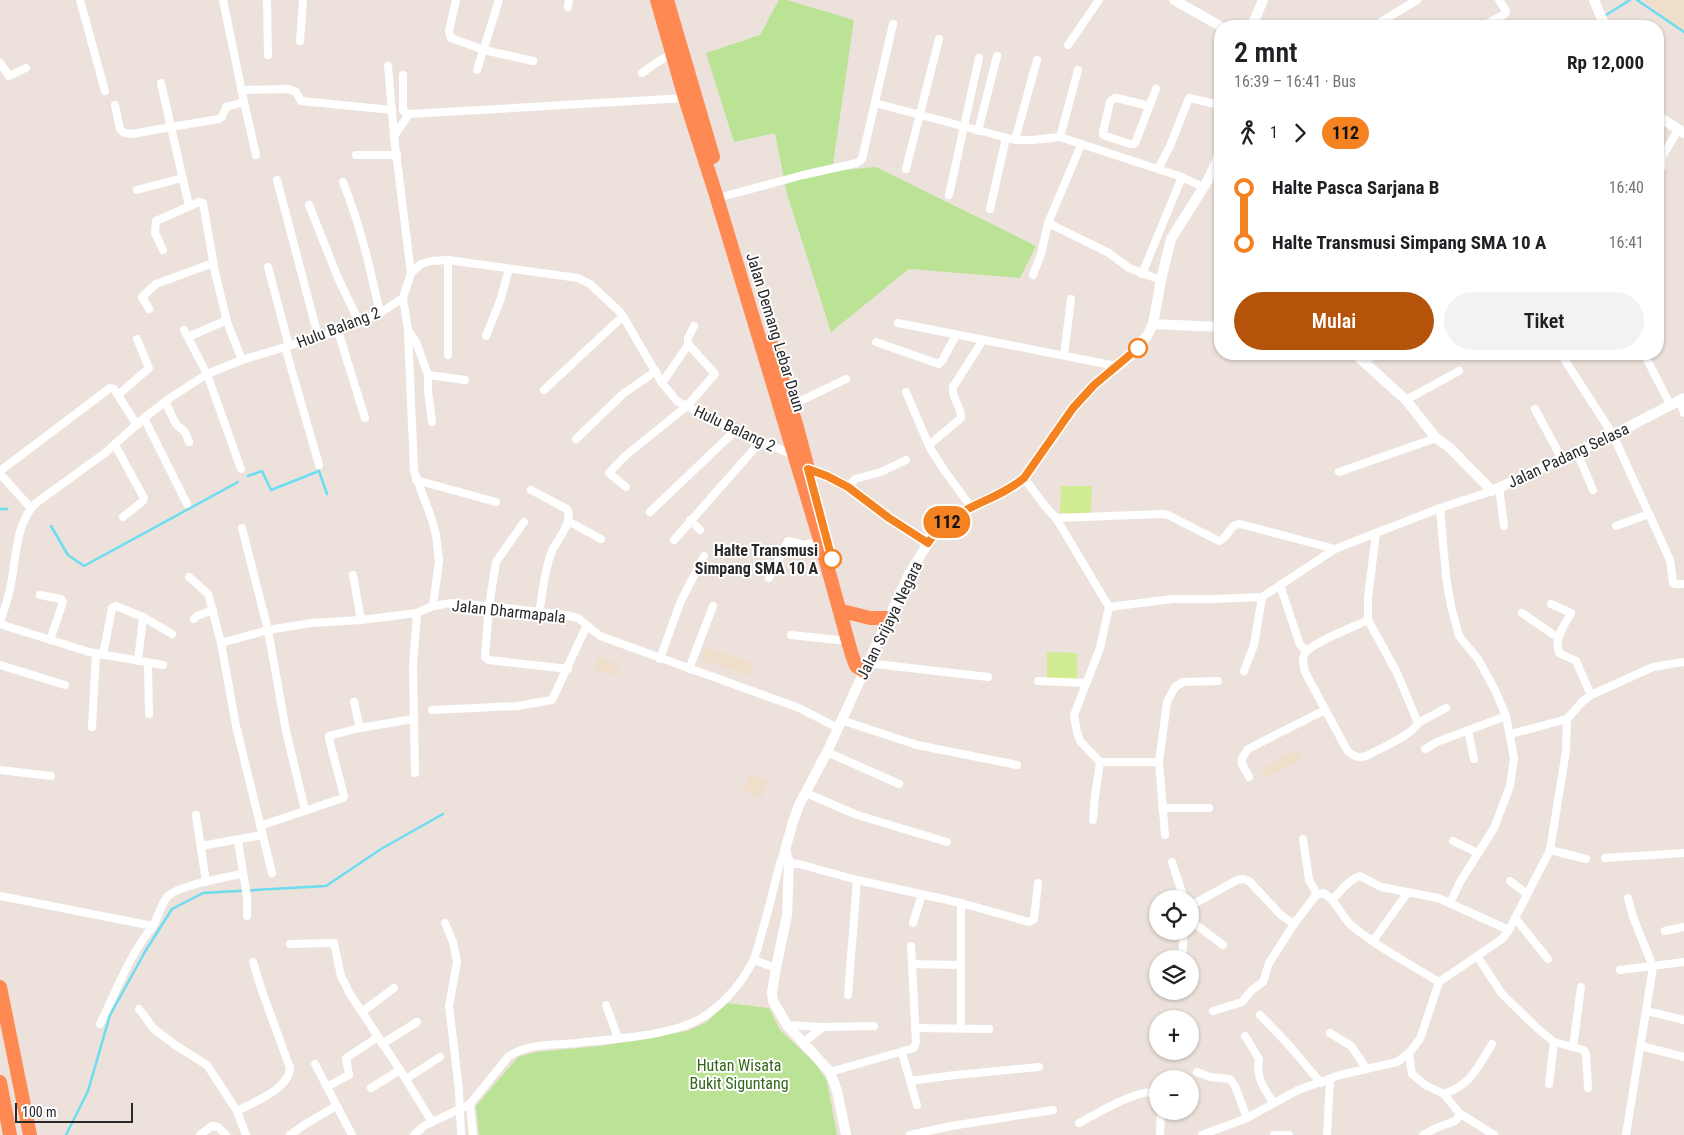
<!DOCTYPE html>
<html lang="id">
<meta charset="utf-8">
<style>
:root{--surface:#fff;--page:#f2f2f2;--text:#202124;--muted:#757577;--accent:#b45309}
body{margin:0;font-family:"Roboto Condensed",sans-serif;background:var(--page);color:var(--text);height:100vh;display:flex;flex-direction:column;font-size:19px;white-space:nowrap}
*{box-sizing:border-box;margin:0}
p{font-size:16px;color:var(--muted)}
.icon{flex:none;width:28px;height:28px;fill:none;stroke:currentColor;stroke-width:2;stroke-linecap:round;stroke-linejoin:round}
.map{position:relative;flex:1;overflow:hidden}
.details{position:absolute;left:1214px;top:20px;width:450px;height:340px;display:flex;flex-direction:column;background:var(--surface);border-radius:20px;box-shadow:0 1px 4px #0004}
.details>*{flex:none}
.badge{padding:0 10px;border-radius:16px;font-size:18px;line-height:32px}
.tools{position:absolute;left:1149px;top:890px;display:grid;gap:10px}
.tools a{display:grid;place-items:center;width:50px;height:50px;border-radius:50%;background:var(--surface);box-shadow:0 1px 4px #0004;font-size:25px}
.scale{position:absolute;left:15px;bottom:12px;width:118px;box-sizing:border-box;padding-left:5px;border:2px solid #292929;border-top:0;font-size:14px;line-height:18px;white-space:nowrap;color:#292929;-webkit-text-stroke:4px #fff;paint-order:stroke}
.map>.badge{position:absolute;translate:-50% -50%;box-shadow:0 0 0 2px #fff}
.legs{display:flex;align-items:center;gap:8px;height:55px;padding:0 20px;font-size:16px}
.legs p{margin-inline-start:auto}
.summary{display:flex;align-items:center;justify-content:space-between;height:85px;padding:0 20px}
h1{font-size:28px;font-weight:600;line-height:38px}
.cta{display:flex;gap:10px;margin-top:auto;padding:10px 20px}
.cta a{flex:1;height:58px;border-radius:30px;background:var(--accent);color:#fff;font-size:20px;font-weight:600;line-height:58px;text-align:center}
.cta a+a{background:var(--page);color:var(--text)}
ul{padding:0 20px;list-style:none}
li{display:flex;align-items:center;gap:18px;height:55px;font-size:19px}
li i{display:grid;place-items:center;width:8px;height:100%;margin:0 6px;background:currentColor}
li i::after{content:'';width:12px;height:12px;margin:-6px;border:4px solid;border-radius:50%;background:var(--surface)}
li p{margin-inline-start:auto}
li:first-child i{background:linear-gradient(#0000 50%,currentColor 0)}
li:last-child i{background:linear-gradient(currentColor 50%,#0000 0)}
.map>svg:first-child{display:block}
.education{fill:#eedeca}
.green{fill:#bae396}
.pitch{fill:#d0eb92}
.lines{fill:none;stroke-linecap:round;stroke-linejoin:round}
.stream{stroke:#6cddf0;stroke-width:2.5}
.street{stroke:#fff;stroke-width:8}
.secondary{stroke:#fff;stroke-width:10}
.highway{stroke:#ff8953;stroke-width:14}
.line-1-casing{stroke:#fff;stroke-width:11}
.line-1{stroke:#f58220;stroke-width:8}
.stop-1-dot{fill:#fff;stroke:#f58220;stroke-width:2.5}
.labels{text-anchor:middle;stroke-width:4;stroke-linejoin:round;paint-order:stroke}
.street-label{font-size:16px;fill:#292929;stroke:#fff}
.stop-label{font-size:16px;font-weight:bold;fill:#292929;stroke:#fff;text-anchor:end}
.park-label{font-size:16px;fill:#326719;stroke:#fff}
</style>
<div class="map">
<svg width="1684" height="1135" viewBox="0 0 1684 1135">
<rect width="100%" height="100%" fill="#ece2db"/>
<g class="education">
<polygon points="1643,0 1684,0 1684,31"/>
<polygon points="705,647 754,663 750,676 701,660"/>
<polygon points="599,657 619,665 614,676 594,668"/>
<polygon points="1296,750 1302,759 1266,778 1261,769"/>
<polygon points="750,773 768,781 761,798 743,791"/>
</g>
<g class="green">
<polygon points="779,0 787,0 854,20 832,171 876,167 1036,246 1020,278 909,269 831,332 787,194 775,133 734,142 706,53 760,35"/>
<polygon points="727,1003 769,1008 780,1030 815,1063 827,1081 837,1135 479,1135 476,1106 518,1057 536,1052 601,1046 687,1031 707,1022"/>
</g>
<g class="pitch">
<polygon points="1061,486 1092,486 1091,514 1060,513"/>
<polygon points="1047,652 1077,653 1077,680 1047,679"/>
</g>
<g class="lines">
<g class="stream">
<polyline points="1637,0 1684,32"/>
<polyline points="1603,17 1630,0"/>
<polyline points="1589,26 1598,20"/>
<polyline points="248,476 262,471 271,490 319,471 327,494"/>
<polyline points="0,509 7,509"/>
<polyline points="51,526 68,555 84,566 238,482"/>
<polyline points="66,1135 88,1091 110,1015 146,950 172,909 203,893 326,886 381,849 443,814"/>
</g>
<g class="street">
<polyline points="80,0 105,91"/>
<polyline points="267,0 268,55"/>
<polyline points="456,0 449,31 451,38 484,50 533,61"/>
<polyline points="568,7 569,0"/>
<polyline points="1374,26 1417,0"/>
<polyline points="1483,26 1505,14 1506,11 1499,0"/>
<polyline points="300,41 303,0"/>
<polyline points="1068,45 1099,0"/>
<polyline points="0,63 9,76 26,68"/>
<polyline points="388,66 394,136 411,273"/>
<polyline points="477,70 499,0"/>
<polyline points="642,73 656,63 672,54"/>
<polyline points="403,75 403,111 409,114"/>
<polyline points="241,90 289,89 296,92 301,101 392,110"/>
<polyline points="244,102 256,155"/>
<polyline points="875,103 1015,140 1033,140 1060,137 1182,177 1203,187"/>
<polyline points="115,105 120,129 124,133 132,134 171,127 161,83"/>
<polyline points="1149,106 1117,98 1113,99 1110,102 1103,132 1103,135 1130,144 1134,144 1136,141 1156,89"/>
<polyline points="978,131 997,56"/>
<polyline points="394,136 409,114 685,98"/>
<polyline points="1060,137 1078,70"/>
<polyline points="1015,140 1037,60"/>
<polyline points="356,155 397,155"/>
<polyline points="906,169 939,39"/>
<polyline points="1158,169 1170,146 1189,98 1220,105"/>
<polyline points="1658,171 1662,167 1662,157 1678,130"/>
<polyline points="277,180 318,336"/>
<path d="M343,182C360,224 370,268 380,313"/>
<polyline points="137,190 182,178"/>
<polyline points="949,195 979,58"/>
<polyline points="725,196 803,175 857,163 862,159 893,24"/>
<polyline points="309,205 338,278 359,322"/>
<polyline points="189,206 171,127 219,119 222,117 226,107 244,102 223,0"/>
<polyline points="990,209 1006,138"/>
<polyline points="1048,223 1109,253 1129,268 1161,280"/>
<polyline points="163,250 155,233 156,221 199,202 203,203 215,272 227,322 242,360"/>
<polyline points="268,267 289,346"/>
<polyline points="1142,274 1182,177"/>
<polyline points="1033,275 1041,254 1048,223 1081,145"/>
<polyline points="403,298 408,330 414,471 432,520 436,535 439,561 433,606"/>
<polyline points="149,309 142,297 156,284 213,263"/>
<polyline points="898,323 1116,366"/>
<polyline points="184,330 207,374 241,469"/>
<polyline points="408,330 416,342 428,375 428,390 432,422"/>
<polyline points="338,331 365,418"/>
<polyline points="486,336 500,301 509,269"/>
<polyline points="188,337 227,320"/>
<polyline points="876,342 939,364 942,361 956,335"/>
<polyline points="285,347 319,465"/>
<polyline points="1561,354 1613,435 1670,560 1673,583 1675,584 1684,584"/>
<polyline points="1644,354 1670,404"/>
<polyline points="448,355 448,260"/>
<polyline points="1064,355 1071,299"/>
<polyline points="1364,362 1376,354"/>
<polyline points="428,375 465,380"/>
<polyline points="662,383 688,345 688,338 694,326"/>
<polyline points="544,390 623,316"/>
<polyline points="906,392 930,448 944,470 971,507"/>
<polyline points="118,395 149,368 137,339"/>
<polyline points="1406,400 1459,371"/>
<polyline points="1680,400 1684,413"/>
<polyline points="165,402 176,424 185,432 189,442"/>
<polyline points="790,406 846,379"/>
<polyline points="1535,409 1562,459"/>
<polyline points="144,418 187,504"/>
<polyline points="576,439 623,394 656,371"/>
<polyline points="115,445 144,498 143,501 123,517"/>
<path d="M929,445L961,418C962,406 951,399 953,387L983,340"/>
<polyline points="1577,452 1593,490"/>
<polyline points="808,469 827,476 848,487 889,519 928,543"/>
<polyline points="0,471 110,388 114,389 137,425"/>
<polyline points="1339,472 1436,438"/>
<polyline points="0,474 31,508"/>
<polyline points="1024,478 1045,506 1056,518 1109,607 1100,648 1074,715 1077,732 1080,741 1100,762 1159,762 1165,835"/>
<polyline points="416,480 496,502"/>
<polyline points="626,487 609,473 625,456 687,406 715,374 689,345"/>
<polyline points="848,487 855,479 881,472 906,460"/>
<polyline points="1499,487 1504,526"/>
<path d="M531,490L567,509C574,521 557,540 552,551C544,570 543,592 539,613"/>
<polyline points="1440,508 1446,577 1451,606 1459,636 1478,659 1495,690 1506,716 1514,758 1510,786 1494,828 1460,882 1450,903"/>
<polyline points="650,512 737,429"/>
<path d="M1056,518L1162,514L1168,515L1219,541C1229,538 1229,524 1240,524L1335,549"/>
<polyline points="690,520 700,530"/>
<polyline points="568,521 601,539"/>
<polyline points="524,522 496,562 489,606 485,657 489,660 568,669"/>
<polyline points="1616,526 1649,514"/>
<polyline points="242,528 268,630 286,731 305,810"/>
<polyline points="674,540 762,440"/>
<polyline points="353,575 361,620"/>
<polyline points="189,577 208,594 210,601 221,643 236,726 272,873"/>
<polyline points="769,578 788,541 805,545 820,540"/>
<polyline points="1280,585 1300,645 1307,651"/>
<polyline points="40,595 61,599 63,602 50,640"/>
<path d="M1551,604L1571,613C1564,626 1554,638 1559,653L1576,661L1591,695"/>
<polyline points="1109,607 1173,599 1214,599 1262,597 1335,549 1440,508 1492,491"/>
<polyline points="1522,613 1557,637"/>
<polyline points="143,617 172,634"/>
<polyline points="194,619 197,616 213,610"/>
<path d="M1368,620C1356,626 1311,643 1305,653C1301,659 1304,666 1305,672L1347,750C1353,757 1358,758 1366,756C1379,749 1413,735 1418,723L1397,673L1368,620V598L1376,533"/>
<path d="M0,623C3,612 8,600 10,589C16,562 15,523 36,503L105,453L144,418L170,398L207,374L242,360L338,331L380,313L403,298L411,273L421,264L431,261L448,260L578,278L590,284L621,313L662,383L677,401L702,414L795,456"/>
<polyline points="0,624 89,652 163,665"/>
<polyline points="791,635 848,641"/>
<polyline points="221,643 268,630 311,623 361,620 417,613 433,606 451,603 489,606 565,615 578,618 600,636 799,708 838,728"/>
<polyline points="103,655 112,608 116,606 143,617 138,661"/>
<polyline points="660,659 680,603 704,556"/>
<polyline points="148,663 149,714"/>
<polyline points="867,663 988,677"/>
<polyline points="0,665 65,685"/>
<polyline points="689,669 713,606"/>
<polyline points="1244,671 1254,645 1262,597"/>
<polyline points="1038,681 1086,683"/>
<polyline points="354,702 360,728"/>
<polyline points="432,710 517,706 552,700 587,625"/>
<polyline points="841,720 917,745 1017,765"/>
<polyline points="1418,723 1446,708"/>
<polyline points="92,727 96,654"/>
<polyline points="1468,730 1474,759"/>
<polyline points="1511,734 1567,719"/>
<polyline points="1425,749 1437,742 1506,716"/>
<polyline points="827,752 899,784"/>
<polyline points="1159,762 1167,702 1175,687 1183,682 1218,681"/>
<polyline points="0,770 51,776"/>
<polyline points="415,773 413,666 417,613"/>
<polyline points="1249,777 1242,764 1242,758 1248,749 1325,710"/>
<polyline points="806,793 857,815 947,842"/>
<polyline points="1162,808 1209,808"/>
<polyline points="196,815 206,882"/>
<polyline points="1093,820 1095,796 1100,762"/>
<polyline points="260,826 343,798 344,796 329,739 329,736 360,728 413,719"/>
<polyline points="1303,839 1309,880 1317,894"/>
<polyline points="238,841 247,897 247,916"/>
<polyline points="1453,841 1478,853"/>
<polyline points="201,846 262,835"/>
<polyline points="1550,850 1586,859"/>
<polyline points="1605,858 1684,853"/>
<polyline points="1172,862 1184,899"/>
<polyline points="789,863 799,864 857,880 961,903 1029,922 1034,919 1038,883"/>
<polyline points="1510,881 1527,894"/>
<path d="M0,896L153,926C158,917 161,905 167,897C176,886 227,877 242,874"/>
<path d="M1332,900C1340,892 1349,879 1360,876L1381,887L1438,898L1509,930"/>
<polyline points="961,903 961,1028"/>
<path d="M1190,906L1237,880L1243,879L1249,881L1281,915L1294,924L1316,895L1323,893C1335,898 1341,916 1351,925C1377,947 1410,964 1439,982"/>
<polyline points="1515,918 1548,959"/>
<polyline points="1190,920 1223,945"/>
<polyline points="445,923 453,942 457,962 449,1006 459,1090 461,1135"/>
<polyline points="913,923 922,894"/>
<polyline points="1665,931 1684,927"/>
<polyline points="1373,941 1408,892"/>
<polyline points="290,944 334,943 341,976 350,994 400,1070 432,1122"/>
<polyline points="911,946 912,964"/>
<polyline points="1477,956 1502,994 1537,1028 1554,1042 1584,1050 1586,1054 1588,1088"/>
<polyline points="1182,959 1184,931"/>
<polyline points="754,960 776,968"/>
<polyline points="1620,970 1684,962"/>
<polyline points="1179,993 1179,991"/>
<polyline points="848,995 857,880"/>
<polyline points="606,1005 618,1038"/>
<polyline points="139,1009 154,1029 175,1045 207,1065 237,1111 246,1135"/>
<polyline points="1213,1011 1242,1002 1252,990 1263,982 1269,963 1294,924"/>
<polyline points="1647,1011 1684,1020"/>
<polyline points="362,1012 394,988"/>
<polyline points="1260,1015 1287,1043 1321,1083"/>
<path d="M100,1024C116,991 130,954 153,926"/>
<polyline points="787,1025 823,1027 874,1026"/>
<polyline points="915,1028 989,1029"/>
<polyline points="1330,1033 1351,1046 1366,1068"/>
<path d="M1245,1036L1259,1059C1256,1080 1263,1085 1273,1103"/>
<polyline points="804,1042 823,1027"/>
<polyline points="382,1044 417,1022"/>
<polyline points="1641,1046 1684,1057"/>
<polyline points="1573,1047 1581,987"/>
<polyline points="902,1053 917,1105"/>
<path d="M1409,1053L1412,1074L1425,1085L1444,1094C1472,1084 1477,1068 1492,1044"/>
<polyline points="315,1064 352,1135"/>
<polyline points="830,1072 914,1048 916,1042 912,964 960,965"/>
<polyline points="1197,1072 1210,1077 1230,1079 1235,1086 1247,1118"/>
<polyline points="406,1079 440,1057"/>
<polyline points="910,1081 955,1075 1039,1067"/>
<polyline points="332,1084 349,1075 346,1058 378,1037"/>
<polyline points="1549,1084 1554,1042"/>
<polyline points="371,1088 400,1070"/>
<polyline points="1444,1094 1459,1113 1494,1135"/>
<polyline points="470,1104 473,1135"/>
<path d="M237,1111C254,1102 289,1089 290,1068L262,991L253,962"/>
<path d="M1079,1123C1098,1113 1132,1092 1153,1092L1158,1095"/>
<polyline points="200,1135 212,1126 218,1127 226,1135"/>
<polyline points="290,1135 304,1125 336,1106"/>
<path d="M414,1135L424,1126L470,1104L508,1057C527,1043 554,1045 577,1043C612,1039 674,1036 703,1017C723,1005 742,983 753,961C757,953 759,942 762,932C769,909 774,886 780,863L785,850"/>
<polyline points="910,1135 951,1126 1053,1110"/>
<polyline points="1160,1135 1161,1111"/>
<polyline points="1202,1135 1247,1118 1298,1090 1340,1075 1397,1062 1409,1053 1420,1039 1439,982 1502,939 1509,930 1550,850 1566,751 1567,719 1582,702 1591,695 1653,667 1684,662"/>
<polyline points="1274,1135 1289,1135"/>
<polyline points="1327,1135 1330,1079"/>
<polyline points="1423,1135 1436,1128 1455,1121 1460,1115"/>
<polyline points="1626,1135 1653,967 1633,917 1628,898"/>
</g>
<g class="secondary">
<polyline points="1174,0 1220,26"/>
<polyline points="1594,0 1605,26"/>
<polyline points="1252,26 1263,0"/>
<polyline points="1658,116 1684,133"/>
<polyline points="1153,324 1220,327"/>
<polyline points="1355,354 1406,400 1436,438 1449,447 1492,491 1613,435 1684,398"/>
<polyline points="846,1135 837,1091 830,1072 787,1025 773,1001 772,992 776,968 787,915 789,863 785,850 793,822 799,805 827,752 909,574 933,535 953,516 1015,486 1024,478 1073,408 1094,385 1129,357 1147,336 1153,324 1161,280 1171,239 1208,180 1217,161 1220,150"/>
</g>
<g class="highway">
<polyline points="657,0 685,98 716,195 820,540 851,652 856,666 864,671"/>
<polyline points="667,0 713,157"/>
<polyline points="770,340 797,427 809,473"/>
<polyline points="846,612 870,618 889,618"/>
<polyline points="0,987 30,1135"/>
<polyline points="0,1082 10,1135"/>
</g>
</g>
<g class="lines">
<defs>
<path id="line-1" d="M832,559L808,469L827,476L848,487L889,518L928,543C951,506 993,504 1024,478L1073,408L1094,385L1138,348"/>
</defs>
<use href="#line-1" class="line-1-casing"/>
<use href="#line-1" class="line-1"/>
</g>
<g class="stop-1-dot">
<circle cx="1138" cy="348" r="9"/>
<circle cx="832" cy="559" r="9"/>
</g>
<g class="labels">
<g class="street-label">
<text transform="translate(338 327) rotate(-21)" y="6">Hulu Balang 2</text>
<text transform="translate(776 332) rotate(73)" y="6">Jalan Demang Lebar Daun</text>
<text transform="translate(735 428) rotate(25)" y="6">Hulu Balang 2</text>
<text transform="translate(1568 455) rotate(-25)" y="6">Jalan Padang Selasa</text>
<text transform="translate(509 611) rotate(6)" y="6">Jalan Dharmapala</text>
<text transform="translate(889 620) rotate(-64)" y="6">Jalan Srijaya Negara</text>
</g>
<g class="stop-label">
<text x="818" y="556">Halte Transmusi<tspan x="818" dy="18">Simpang SMA 10 A</tspan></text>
</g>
<g class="park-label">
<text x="739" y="1071">Hutan Wisata<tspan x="739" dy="18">Bukit Siguntang</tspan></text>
</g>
</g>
</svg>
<div class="tools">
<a><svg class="icon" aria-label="locate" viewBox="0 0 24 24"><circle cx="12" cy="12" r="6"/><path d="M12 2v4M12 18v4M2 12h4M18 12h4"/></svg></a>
<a><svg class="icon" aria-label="layers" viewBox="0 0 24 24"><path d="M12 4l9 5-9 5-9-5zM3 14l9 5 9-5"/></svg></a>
<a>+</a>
<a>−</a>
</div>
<div class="scale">100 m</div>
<b class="badge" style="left:947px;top:522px;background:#f58220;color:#111">112</b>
<section class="details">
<div class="summary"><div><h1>2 mnt</h1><p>16:39 – 16:41 · Bus</p></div><b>Rp 12,000</b></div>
<div class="legs"><svg class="icon" aria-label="walk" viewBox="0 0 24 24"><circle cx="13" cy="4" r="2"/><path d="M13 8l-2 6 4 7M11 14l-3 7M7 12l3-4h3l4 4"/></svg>1<svg class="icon" aria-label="forward" viewBox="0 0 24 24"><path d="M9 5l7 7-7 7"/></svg><b class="badge" style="background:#f58220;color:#111">112</b></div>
<ul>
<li><i style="color:#f58220"></i><b>Halte Pasca Sarjana B</b><p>16:40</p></li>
<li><i style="color:#f58220"></i><b>Halte Transmusi Simpang SMA 10 A</b><p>16:41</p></li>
</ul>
<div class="cta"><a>Mulai</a><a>Tiket</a></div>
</section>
</div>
